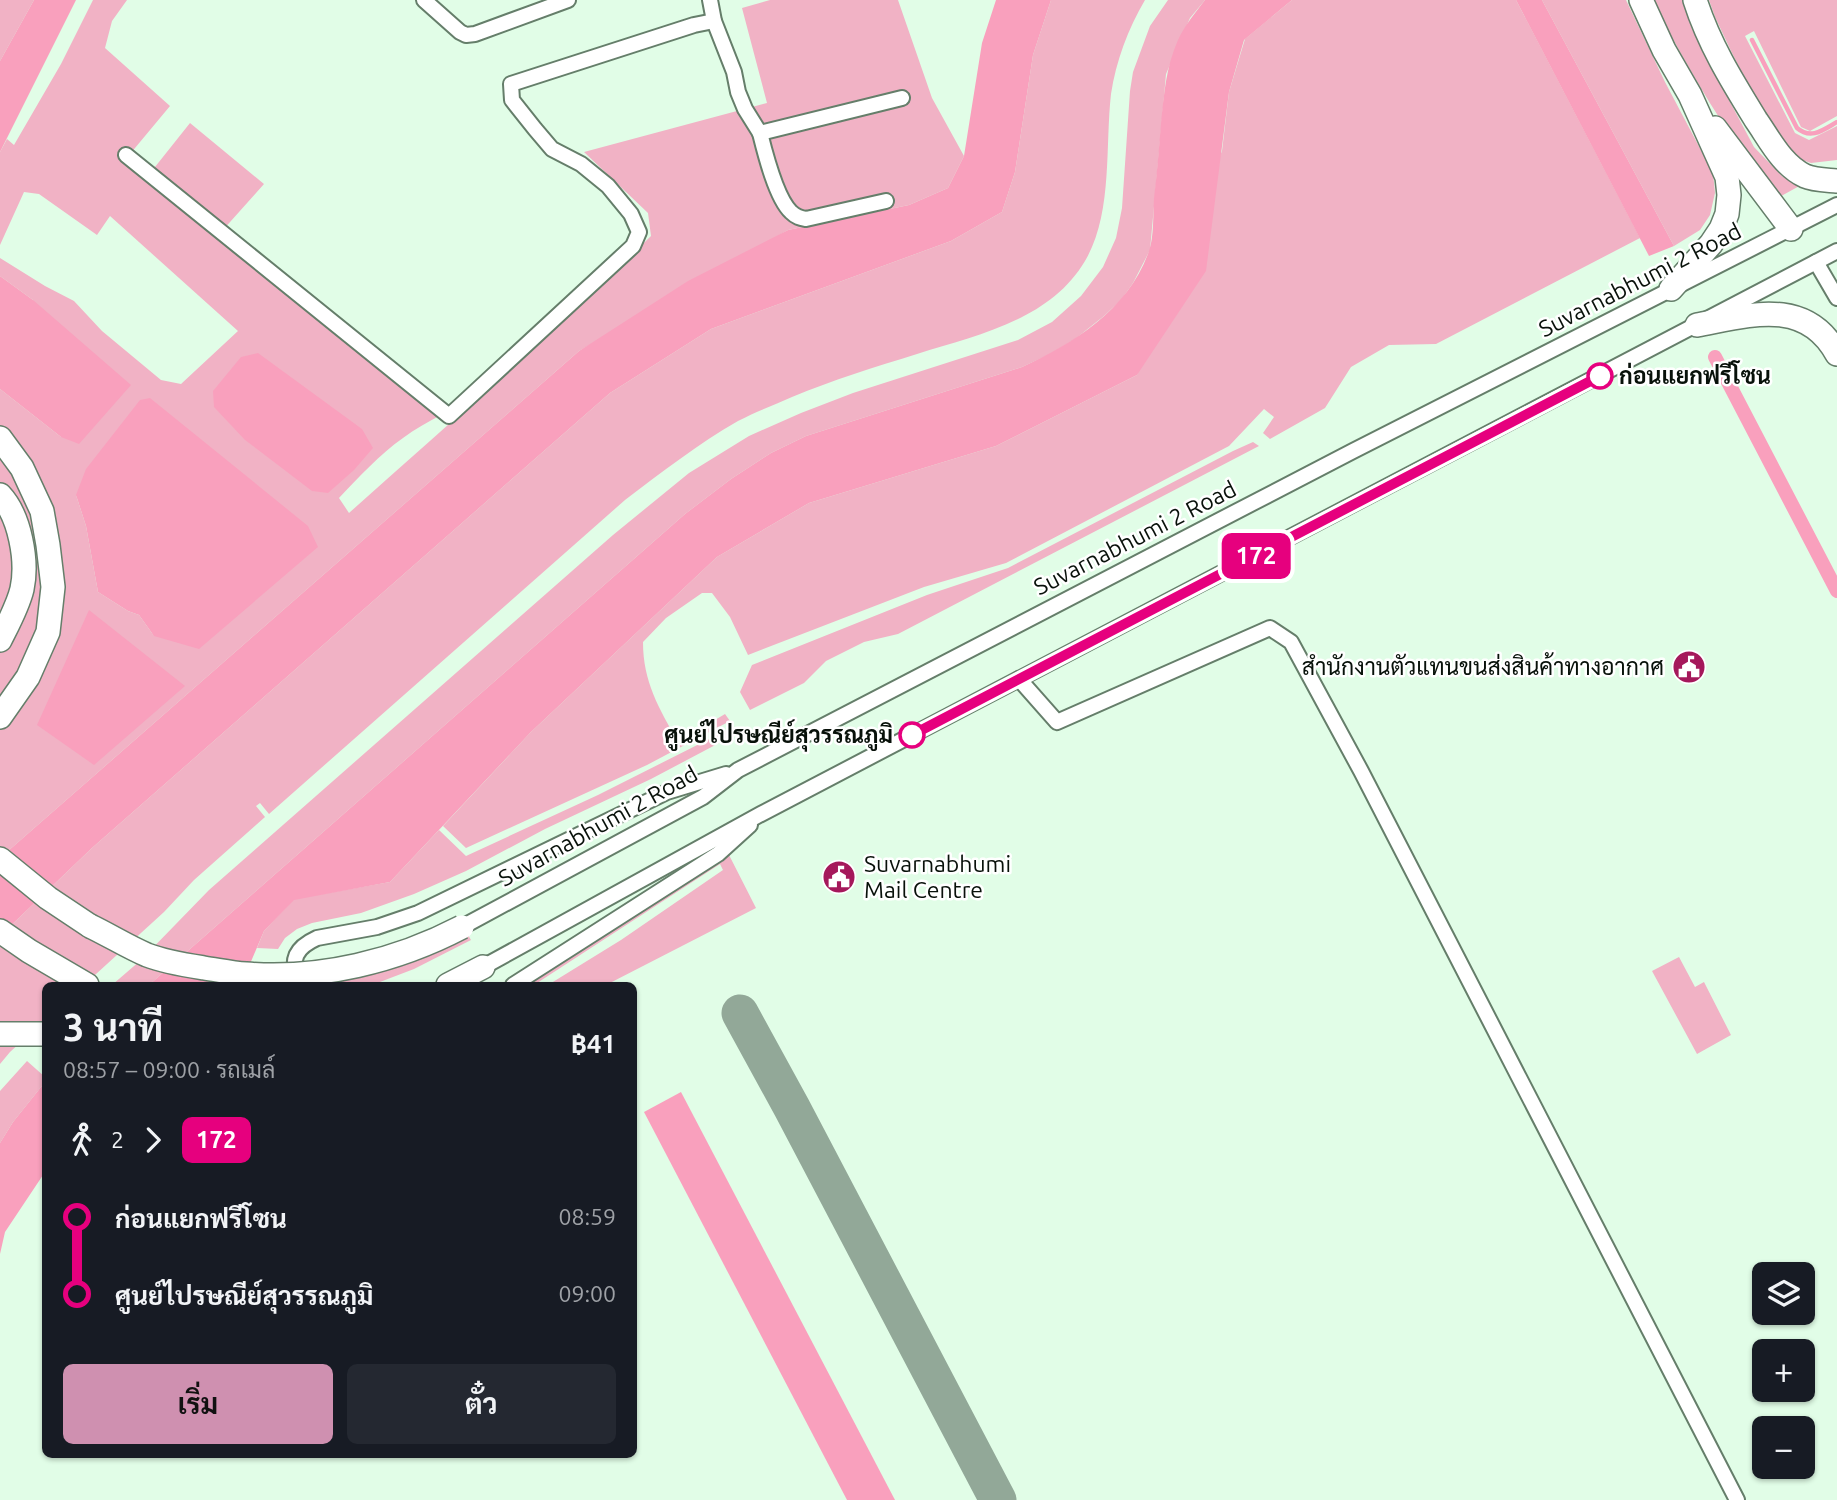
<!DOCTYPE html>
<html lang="th">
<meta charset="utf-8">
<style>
:root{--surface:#171b24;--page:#242831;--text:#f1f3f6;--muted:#9ea1a6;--accent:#cf90b0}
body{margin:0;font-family:Ubuntu,Sarabun,sans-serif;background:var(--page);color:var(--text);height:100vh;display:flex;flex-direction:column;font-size:26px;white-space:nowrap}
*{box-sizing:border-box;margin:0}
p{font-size:23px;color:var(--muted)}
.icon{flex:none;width:38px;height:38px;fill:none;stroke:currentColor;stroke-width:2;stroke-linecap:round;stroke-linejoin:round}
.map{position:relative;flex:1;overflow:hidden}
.sheet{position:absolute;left:42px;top:982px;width:595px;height:476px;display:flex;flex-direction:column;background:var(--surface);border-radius:10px;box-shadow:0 2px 5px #0004}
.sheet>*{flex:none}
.badge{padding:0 14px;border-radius:10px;font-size:24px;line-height:46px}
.tools{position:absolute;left:1752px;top:1262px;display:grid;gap:14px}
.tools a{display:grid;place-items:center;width:63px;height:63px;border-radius:10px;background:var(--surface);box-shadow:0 2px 5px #0004;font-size:35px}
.map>.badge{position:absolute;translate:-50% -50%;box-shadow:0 0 0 4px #fff}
.legs{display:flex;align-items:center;gap:10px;height:77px;padding:0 21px;font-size:23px}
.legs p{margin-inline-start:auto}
.overview{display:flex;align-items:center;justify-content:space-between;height:119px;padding:0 21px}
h1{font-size:38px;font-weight:700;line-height:52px}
.cta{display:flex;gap:14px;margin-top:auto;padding:14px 21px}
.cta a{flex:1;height:80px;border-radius:10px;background:var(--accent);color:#111;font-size:28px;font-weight:700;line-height:80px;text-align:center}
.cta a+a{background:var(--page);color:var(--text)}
ul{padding:0 21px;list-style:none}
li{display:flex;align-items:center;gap:24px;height:77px;font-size:26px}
li i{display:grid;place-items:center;width:10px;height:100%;margin:0 9px;background:currentColor}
li i::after{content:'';width:18px;height:18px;margin:-9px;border:5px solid;border-radius:50%;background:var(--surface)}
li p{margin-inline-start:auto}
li:first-child i{background:linear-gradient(#0000 50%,currentColor 0)}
li:last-child i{background:linear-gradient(currentColor 50%,#0000 0)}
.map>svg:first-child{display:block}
.green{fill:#f1b2c5;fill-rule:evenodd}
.water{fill:#f9a0bd}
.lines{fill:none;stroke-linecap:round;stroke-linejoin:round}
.stream{stroke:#f9a0bd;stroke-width:4.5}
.canal{stroke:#f9a0bd;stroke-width:14}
.taxiway{stroke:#92a898;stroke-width:37}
.minor-casing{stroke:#657e6a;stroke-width:18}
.primary-casing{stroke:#657e6a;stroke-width:26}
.trunk-casing{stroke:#657e6a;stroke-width:26}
.minor{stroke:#fff;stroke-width:14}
.primary{stroke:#fff;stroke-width:23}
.trunk{stroke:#fff;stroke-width:23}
.primary-bridge-casing{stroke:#657e6a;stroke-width:26;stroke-linecap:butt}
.primary-bridge{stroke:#fff;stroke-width:23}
.line-1-casing{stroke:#fff;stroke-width:16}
.line-1{stroke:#e6007e;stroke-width:10}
.stop-1-dot{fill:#fff;stroke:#e6007e;stroke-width:3.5}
.labels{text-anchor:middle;stroke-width:5;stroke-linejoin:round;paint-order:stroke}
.street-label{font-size:23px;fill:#08110a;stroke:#fff}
.stop-label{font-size:23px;font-weight:bold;fill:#08110a;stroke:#fff;text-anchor:start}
.poi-label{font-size:23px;fill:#08110a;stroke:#fff;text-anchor:end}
</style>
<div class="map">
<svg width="1837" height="1500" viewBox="0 0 1837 1500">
<rect width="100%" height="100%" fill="#e1fde7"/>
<g class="green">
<polygon points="0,0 34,0 0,61"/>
<path d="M93,0H127L112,21L105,48L170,106L130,154L151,172L190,123L264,184L222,231L441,415C428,422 415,429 403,438C380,454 359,477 339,498L349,513C451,422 554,332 651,236L648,213L584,152L767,103L742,8L770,0H898L932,98L964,156L948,188L909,205L788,230L579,351L0,858V389L61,437L33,300L0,276V258L45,286L74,301L102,331L161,380L181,384L238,331L110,216L97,235L39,194L24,192L0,245V152L7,139L14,145L61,64ZM76,495L154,636L139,615L128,611L98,592L86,526Z"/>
<path d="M1051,0H1145C1128,29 1116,61 1111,94C1105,147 1113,214 1085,261C1050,320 978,335 917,354C875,367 833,380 792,397C774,405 755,412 738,421C698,444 662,472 625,500L269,814L260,803L256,806L265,817L194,880L164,912L84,985H46L45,1020L10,1052L0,1064V936L92,848L610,393L711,329L951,241L1002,212L1015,172L1033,55Z"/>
<polygon points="1168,0 1205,0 1190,18 1166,74 1150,250 1133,283 1121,300 1104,316 1075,339 1050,354 1022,367 806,436 771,453 731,479 685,514 149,985 112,985 141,960 209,890 613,535 689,473 749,436 801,413 853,393 1018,340 1052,322 1081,296 1103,267 1116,238 1122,208 1130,91 1133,72 1150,26"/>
<path d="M1292,0H1516L1640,238L1436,344L1389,345L1351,367L1325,408L1270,439L1263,433L1274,417L1264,409L1229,446L1006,563L924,587L748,655L730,617L712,593H702L666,618L643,642C643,682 659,708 678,742L725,714L730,721L647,765L466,848L443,826L531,732L717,557L809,503L996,446L1137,375L1222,151L1229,92L1245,39Z"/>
<polygon points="1542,0 1626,0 1665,82 1713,173 1715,193 1710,215 1700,230 1674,246"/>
<path d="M1653,0H1682L1692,29L1712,68L1754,147L1783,177L1803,184L1774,200C1730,136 1687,71 1653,0Z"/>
<polygon points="1709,0 1837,0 1837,116 1810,131 1801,127 1754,31 1745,36 1795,133 1809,140 1837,126 1837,160 1811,163 1793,157 1777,143 1731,51 1715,17"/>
<polygon points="1253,442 1259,446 898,634 864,642 826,661 804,683 750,710 740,692 752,665 927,595 1008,568 1233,451"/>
<polygon points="733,727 738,733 651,779 545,829 466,871 414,894 361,913 312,923 297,929 285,938 278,949 257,948 264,931 294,899 390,882 439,830 466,856 598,795"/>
<polygon points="728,853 756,908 606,985 548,985 621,940 723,870 720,864 534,985 519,985"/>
<polygon points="465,930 471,940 414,969 372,985 301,985"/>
<polygon points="1679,957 1695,987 1704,982 1731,1035 1697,1054 1652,971"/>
<polygon points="27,1061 45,1077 45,1082 13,1122 0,1143 0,1091"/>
</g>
<g class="water">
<polygon points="34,0 76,0 0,152 0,61"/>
<polygon points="996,0 1051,0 1033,55 1015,172 1002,212 951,241 711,329 610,393 92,848 0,936 0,858 579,351 688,281 788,230 909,205 948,188 964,156 982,43"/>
<path d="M1205,0H1292L1244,40L1229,92L1206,271L1137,375L996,446L809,503L717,557L531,732L390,882L294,900L264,931L241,985H149L685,514L731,479L771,453L806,436L1022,367C1074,343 1129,309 1149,251C1154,237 1153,214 1154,198C1157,173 1159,148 1161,123C1164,94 1166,67 1178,40C1185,25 1195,13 1205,0Z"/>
<polygon points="1516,0 1542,0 1674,246 1649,256"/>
<polygon points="0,276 33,300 131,385 79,444 61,437 0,389"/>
<polygon points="258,353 362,429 373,448 354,470 328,493 312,491 245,440 214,407 213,391 241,357"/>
<polygon points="150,398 308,526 318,547 199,649 154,636 139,615 128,611 98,592 86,526 76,495 86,469 140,400"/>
<polygon points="89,610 185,686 94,765 37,725"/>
<polygon points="45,1082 45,1172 5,1232 0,1254 0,1143 13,1122"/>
<polygon points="681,1092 895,1500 847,1500 644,1112"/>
</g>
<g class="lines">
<path class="stream" d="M1752,40L1797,128C1811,140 1823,130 1837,122"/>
<polyline class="canal" points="1715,357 1837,591"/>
<polyline class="taxiway" points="740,1013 792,1108 998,1500"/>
<defs>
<g id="minor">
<polyline points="424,0 460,32 466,35 475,34 568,0"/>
<polyline points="710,0 714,21 734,72 738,92 745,109 760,133 902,98"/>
<path d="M760,133C765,153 776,198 791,212C796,217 800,218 806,219L886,201"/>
<polyline points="126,155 449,416 633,246 639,232 631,214 608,186 581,164 552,149 535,129 512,100 511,84 694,25 714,21"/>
<polyline points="1816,262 1837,298"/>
<polyline points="1019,679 1057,722 1270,628 1291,642 1361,771 1737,1500"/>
<polyline points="462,927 703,797 738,770 1353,451 1837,205"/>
<polyline points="483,967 761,814 1837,251"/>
<path d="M297,981C291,959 295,948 317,938L377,927L418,913L667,792L726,774"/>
<polyline points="513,985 718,854 750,825"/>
</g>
<g id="primary">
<polyline points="0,438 22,468 42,511 48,545 53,587 48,632 28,677 0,717"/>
<path d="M0,495C20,516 28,561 22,589C18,606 8,624 0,640"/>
<polyline points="0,859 48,898 90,926"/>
<polyline points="0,931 29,951 87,985"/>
<polyline points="448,985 483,967"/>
<polyline points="0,1034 46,1034"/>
</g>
<g id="trunk">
<polyline points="1641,0 1664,50 1690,95 1727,177 1729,195 1727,214 1721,229 1711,244 1671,289"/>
<path d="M1695,0C1709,44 1732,81 1756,120C1770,140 1782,165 1805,176C1814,180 1827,180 1837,181"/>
<polyline points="1715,128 1791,229"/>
<path d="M1697,325C1750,315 1806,297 1837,354"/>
</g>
</defs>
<use href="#minor" class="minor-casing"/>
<use href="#primary" class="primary-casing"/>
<use href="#trunk" class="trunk-casing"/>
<use href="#minor" class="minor"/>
<use href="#primary" class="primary"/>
<use href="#trunk" class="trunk"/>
<defs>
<path id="primary-bridge" d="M90,926C109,935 128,947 147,955C165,962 185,965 204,968C218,970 232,973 246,974C320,980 397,961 462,927"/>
</defs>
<use href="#primary-bridge" class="primary-bridge-casing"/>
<use href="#primary-bridge" class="primary-bridge"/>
</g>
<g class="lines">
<defs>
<polyline id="line-1" points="912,735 1600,376"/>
</defs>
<use href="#line-1" class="line-1-casing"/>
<use href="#line-1" class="line-1"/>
</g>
<defs>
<symbol id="civic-disc" viewBox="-11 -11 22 22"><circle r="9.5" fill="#a5185b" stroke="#fff"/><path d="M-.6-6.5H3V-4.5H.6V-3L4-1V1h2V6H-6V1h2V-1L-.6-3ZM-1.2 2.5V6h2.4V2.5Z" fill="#fff"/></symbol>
</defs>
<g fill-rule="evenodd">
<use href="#civic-disc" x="1670" y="648" width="38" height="38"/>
<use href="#civic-disc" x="820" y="858" width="38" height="38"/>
</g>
<g class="stop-1-dot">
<circle cx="1600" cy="376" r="12"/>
<circle cx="912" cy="735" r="12"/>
</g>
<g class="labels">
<g class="street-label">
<text transform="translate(1640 280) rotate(-27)" y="8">Suvarnabhumi 2 Road</text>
<text transform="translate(1135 538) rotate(-27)" y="8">Suvarnabhumi 2 Road</text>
<text transform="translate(598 826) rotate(-29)" y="8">Suvarnabhumi 2 Road</text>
</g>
<g class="stop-label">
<text x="1619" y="384">ก่อนแยกฟรีโซน</text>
<text x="893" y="743" text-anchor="end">ศูนย์ไปรษณีย์สุวรรณภูมิ</text>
</g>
<g class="poi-label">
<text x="1664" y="675">สำนักงานตัวแทนขนส่งสินค้าทางอากาศ</text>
<text x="864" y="872" text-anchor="start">Suvarnabhumi<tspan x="864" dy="26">Mail Centre</tspan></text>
</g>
</g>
</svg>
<div class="tools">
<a><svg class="icon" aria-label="layers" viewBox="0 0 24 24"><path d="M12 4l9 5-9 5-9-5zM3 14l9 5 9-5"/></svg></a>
<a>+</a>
<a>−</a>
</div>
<b class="badge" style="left:1256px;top:556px;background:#e6007e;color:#fff">172</b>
<section class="sheet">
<div class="overview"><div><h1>3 นาที</h1><p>08:57 – 09:00 · รถเมล์</p></div><b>฿41</b></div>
<div class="legs"><svg class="icon" aria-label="walk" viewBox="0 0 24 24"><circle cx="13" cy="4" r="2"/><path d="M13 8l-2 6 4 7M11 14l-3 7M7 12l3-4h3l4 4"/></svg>2<svg class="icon" aria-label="forward" viewBox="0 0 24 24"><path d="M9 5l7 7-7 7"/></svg><b class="badge" style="background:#e6007e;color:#fff">172</b></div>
<ul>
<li><i style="color:#e6007e"></i><b>ก่อนแยกฟรีโซน</b><p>08:59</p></li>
<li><i style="color:#e6007e"></i><b>ศูนย์ไปรษณีย์สุวรรณภูมิ</b><p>09:00</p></li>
</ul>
<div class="cta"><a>เริ่ม</a><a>ตั๋ว</a></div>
</section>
</div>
